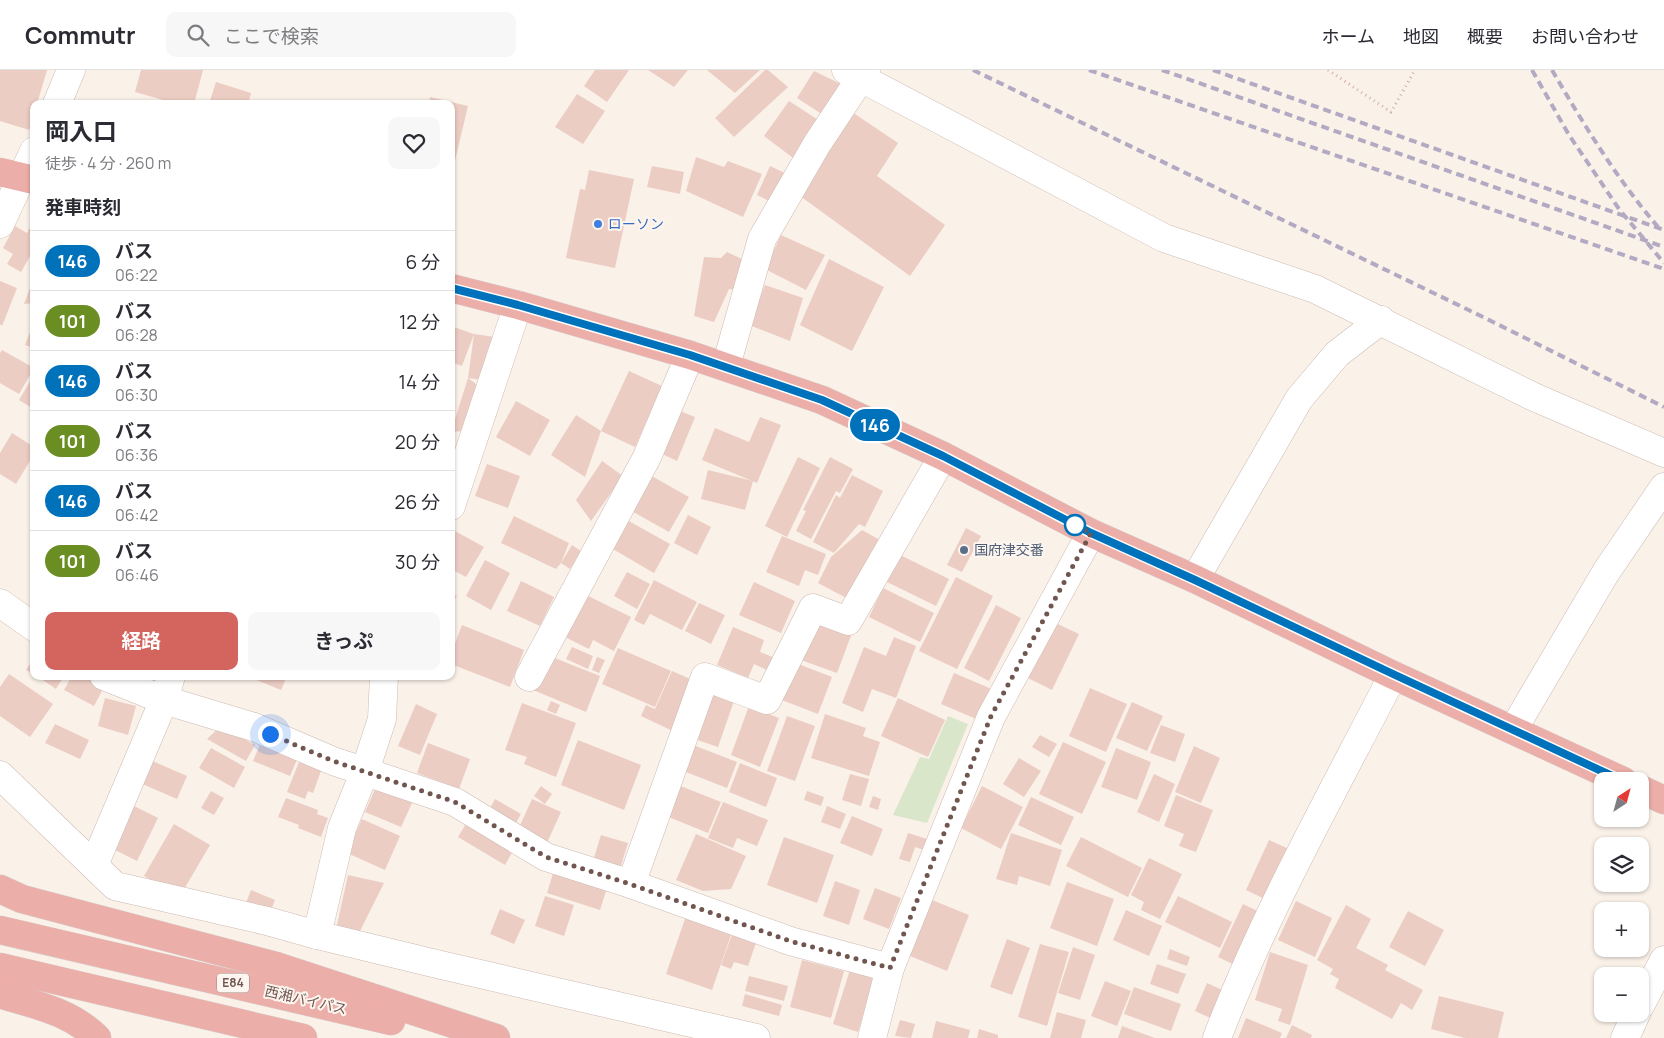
<!DOCTYPE html>
<html lang="ja">
<meta charset="utf-8">
<style>
:root{--surface:#fff;--page:#f7f7f7;--text:#2b2b33;--muted:#7c7c81;--line:#e1e1e2;--accent:#d4645e}
body{margin:0;font-family:Manrope,"Noto Sans JP",sans-serif;background:var(--page);color:var(--text);height:100vh;display:flex;flex-direction:column;font-size:19px;white-space:nowrap}
*{box-sizing:border-box;margin:0}
p{font-size:16px;color:var(--muted)}
.icon{flex:none;width:28px;height:28px;fill:none;stroke:currentColor;stroke-width:2;stroke-linecap:round;stroke-linejoin:round}
.map{position:relative;flex:1;overflow:hidden}
.drawer{position:absolute;left:30px;top:30px;width:425px;height:580px;display:flex;flex-direction:column;background:var(--surface);border-radius:10px;box-shadow:0 1px 4px #0004}
.drawer>*{flex:none}
.badge{padding:0 10px;border-radius:16px;font-size:18px;line-height:32px}
.needle{width:32px;rotate:36deg}
.fabs{position:absolute;left:1594px;top:702px;display:grid;gap:10px}
.fabs a{display:grid;place-items:center;width:55px;height:55px;border-radius:10px;background:var(--surface);box-shadow:0 1px 4px #0004;font-size:25px}
.you{position:absolute;width:25px;height:25px;margin:-12px;border:4px solid #fff;border-radius:50%;background:#1a73e8;box-shadow:0 0 0 8px #1a73e833}
.map>.badge{position:absolute;translate:-50% -50%;box-shadow:0 0 0 2px #fff}
h2{padding:0 15px;font-size:19px;line-height:45px}
.round{display:grid;place-items:center;flex:none;width:52px;height:52px;border-radius:10px;background:var(--page)}
.summary{display:flex;align-items:center;justify-content:space-between;height:85px;padding:0 15px}
h1{font-size:24px;font-weight:700;line-height:38px}
.action{display:flex;gap:10px;margin-top:auto;padding:10px 15px}
.action a{flex:1;height:58px;border-radius:10px;background:var(--accent);color:#fff;font-size:20px;font-weight:700;line-height:58px;text-align:center}
.action a+a{background:var(--page);color:var(--text)}
ul{padding:0;list-style:none}
li{display:flex;align-items:center;gap:15px;height:60px;padding:0 15px;border-top:1px solid var(--line)}
li div{flex:1}
li b{display:block;font-size:19px}
li em{font-style:normal}
li .badge{min-width:55px;font-weight:700;text-align:center}
header{display:flex;align-items:center;gap:30px;box-sizing:border-box;height:70px;padding:0 25px;background:var(--surface);border-bottom:1px solid var(--line)}
header strong{font-size:24px}
nav{display:flex;gap:28px;margin-inline-start:auto;font-size:18px}
.search{width:350px;height:45px;background:var(--page);display:flex;align-items:center;gap:12px;box-sizing:border-box;padding:0 18px;border-radius:10px;color:var(--muted);font-size:19px}
.map>svg:first-child{display:block}
.green{fill:#dae6c9}
.building{fill:#eccdc4}
.lines{fill:none;stroke-linecap:round;stroke-linejoin:round}
.minor-casing{stroke:#cdbab3;stroke-width:29}
.highway-casing{stroke:#d7d0ce;stroke-width:29}
.path{stroke:#d1b0a7;stroke-width:3;stroke-dasharray:1 4;stroke-linecap:butt}
.minor{stroke:#fff;stroke-width:28}
.highway{stroke:#ecaea8;stroke-width:28}
.rail{stroke:#b2a9c3;stroke-width:4;stroke-dasharray:8 5;stroke-linecap:butt}
.line-casing{stroke:#fff;stroke-width:11}
.line{stroke:#0072bc;stroke-width:8}
.walk{stroke:#715650;stroke-width:5;stroke-dasharray:0 9}
.shop-dot{fill:#3f7fe0;stroke:#fdf5ef;stroke-width:2}
.stop-dot{fill:#fff;stroke:#0072bc;stroke-width:2.5}
.service-dot{fill:#5c6f8a;stroke:#fdf5ef;stroke-width:2}
.labels{text-anchor:middle;stroke-width:4;stroke-linejoin:round;paint-order:stroke}
.shield{fill:#fdf5ef;stroke:#9b8680;stroke-width:1}
.shield-label{font-size:12px;font-weight:bold;fill:#715650}
.shop-label{font-size:14px;fill:#366cbe;stroke:#fdf5ef;text-anchor:start}
.service-label{font-size:14px;fill:#4e5e75;stroke:#fdf5ef;text-anchor:start}
.street-label{font-size:14px;fill:#715650;stroke:#fdf5ef}
</style>
<header>
<strong>Commutr</strong>
<div class="search"><svg class="icon" aria-label="search" viewBox="0 0 24 24"><circle cx="10" cy="10" r="6"/><path d="M15 15l6 6"/></svg>ここで検索</div>
<nav><a>ホーム</a><a>地図</a><a>概要</a><a>お問い合わせ</a></nav>
</header>
<div class="map">
<svg width="1664" height="968" viewBox="0 0 1664 968">
<rect width="100%" height="100%" fill="#faf1e9"/>
<polygon class="green" points="948,646 968,654 927,753 893,745 920,687 929,689"/>
<g class="building">
<polygon points="0,0 47,0 37,34 34,34 34,44 29,60 0,51"/>
<polygon points="141,0 203,0 194,34 177,34 135,22"/>
<polygon points="595,0 629,0 607,32 584,16"/>
<polygon points="648,0 688,0 674,17"/>
<polygon points="707,0 760,0 735,23"/>
<polygon points="765,0 768,0 788,17 734,67 715,48"/>
<polygon points="814,1 849,18 828,48 797,28"/>
<polygon points="216,12 251,23 248,34 209,34"/>
<polygon points="577,24 605,41 583,74 555,57"/>
<polygon points="60,26 87,33 87,34 58,34"/>
<polygon points="430,27 468,36 452,103 451,34 429,34"/>
<polygon points="789,31 823,53 797,91 764,66"/>
<polygon points="852,42 898,73 877,106 945,155 910,206 796,123"/>
<polygon points="696,87 724,97 728,91 762,104 743,147 686,121"/>
<polygon points="652,96 684,102 680,124 647,117"/>
<polygon points="770,96 789,105 777,135 757,125"/>
<polygon points="589,100 634,109 615,198 566,188 580,119 585,120"/>
<polygon points="34,150 34,179 21,202 7,194 13,184 3,178 15,156 27,163"/>
<polygon points="781,165 825,185 806,220 765,199"/>
<polygon points="727,182 746,191 736,220 729,219 714,252 694,246 704,187 721,188"/>
<polygon points="829,189 884,217 852,281 800,255"/>
<polygon points="34,208 34,233 24,234"/>
<polygon points="0,211 17,218 2,256 0,254"/>
<polygon points="765,215 803,228 790,271 749,255"/>
<polygon points="34,252 34,278 25,275"/>
<polygon points="451,256 474,264 495,267 489,311 468,308 474,264 462,296 451,292"/>
<polygon points="2,280 34,298 19,324 0,313 0,283"/>
<polygon points="629,301 662,316 635,377 601,361"/>
<polygon points="34,305 34,339 19,330"/>
<polygon points="468,308 480,317 463,361 451,362"/>
<polygon points="516,331 550,350 530,386 496,367"/>
<polygon points="680,341 695,347 677,391 662,384"/>
<polygon points="576,345 601,361 585,407 551,385"/>
<polygon points="760,347 781,355 757,413 702,390 715,358 749,372"/>
<polygon points="12,363 34,377 34,384 16,414 0,404 0,383"/>
<polygon points="798,387 820,398 787,467 765,456"/>
<polygon points="830,387 853,399 840,423 836,421 811,469 796,461 806,441 803,440"/>
<polygon points="602,391 623,406 591,451 576,430"/>
<polygon points="487,394 520,406 508,438 475,426"/>
<polygon points="708,400 753,411 745,440 701,429"/>
<polygon points="648,404 689,427 669,462 628,439"/>
<polygon points="852,405 883,421 865,457 859,454 834,483 813,472 836,425 840,428"/>
<polygon points="688,445 711,457 697,485 674,473"/>
<polygon points="514,446 569,473 561,493 556,499 501,473"/>
<polygon points="627,450 670,474 654,503 611,478"/>
<polygon points="966,458 981,466 962,502 947,495"/>
<polygon points="862,460 880,470 850,530 818,513 831,487"/>
<polygon points="455,461 484,477 466,507 451,499 451,468"/>
<polygon points="782,466 826,484 818,505 805,500 799,516 766,502"/>
<polygon points="572,475 581,481 570,499 561,493"/>
<polygon points="896,483 949,509 936,536 883,510"/>
<polygon points="485,490 510,503 491,540 466,526"/>
<polygon points="627,502 650,514 637,539 614,526"/>
<polygon points="956,507 993,526 957,599 919,581"/>
<polygon points="654,510 697,532 682,560 650,544 644,555 634,550"/>
<polygon points="521,511 554,527 540,556 507,541"/>
<polygon points="754,512 795,531 781,563 739,545"/>
<polygon points="883,518 934,543 920,572 869,547"/>
<polygon points="578,521 631,547 614,581 593,570 589,579 557,563"/>
<polygon points="451,523 457,526 451,535"/>
<polygon points="699,533 725,545 711,574 685,561"/>
<polygon points="996,535 1021,548 989,611 964,598"/>
<polygon points="812,548 852,563 837,603 798,589"/>
<polygon points="1047,549 1079,564 1052,620 1020,604"/>
<polygon points="462,555 524,580 510,617 451,594 451,584"/>
<polygon points="733,557 764,570 760,582 775,588 769,601 754,594 748,608 717,595"/>
<polygon points="894,567 916,576 896,628 872,619 863,642 842,633 864,577 886,586"/>
<polygon points="572,577 593,586 588,599 566,589"/>
<polygon points="618,578 671,601 655,637 602,614"/>
<polygon points="547,585 600,606 586,642 533,620"/>
<polygon points="597,587 605,590 599,603 592,600"/>
<polygon points="34,588 34,604 26,600"/>
<polygon points="793,592 832,607 818,644 779,629"/>
<polygon points="672,601 695,611 679,664 641,646 646,635 655,639"/>
<polygon points="954,603 994,620 981,651 941,634"/>
<polygon points="9,604 53,634 30,667 0,646 0,617"/>
<polygon points="37,606 64,606 56,619"/>
<polygon points="72,606 89,606 105,615 94,636 64,620"/>
<polygon points="247,606 287,606 281,620"/>
<polygon points="705,618 735,628 718,677 689,667"/>
<polygon points="1090,618 1127,634 1106,682 1069,666"/>
<polygon points="105,628 136,636 128,665 98,656"/>
<polygon points="898,628 945,650 928,687 881,666"/>
<polygon points="551,631 560,635 556,644 547,640"/>
<polygon points="1132,632 1163,646 1147,681 1116,668"/>
<polygon points="522,633 576,653 556,707 524,694 527,687 505,680"/>
<polygon points="416,634 437,644 420,685 398,676"/>
<polygon points="749,636 779,648 760,697 731,685"/>
<polygon points="825,644 866,658 863,666 880,672 869,706 811,688"/>
<polygon points="787,646 815,656 795,711 767,701"/>
<polygon points="55,654 89,670 80,689 45,673"/>
<polygon points="1161,655 1185,664 1175,692 1150,683"/>
<polygon points="221,656 255,675 246,691 207,669"/>
<polygon points="1040,665 1057,674 1049,687 1032,677"/>
<polygon points="578,670 641,695 624,740 561,715"/>
<polygon points="261,672 298,687 290,706 253,691"/>
<polygon points="1063,672 1106,692 1082,744 1039,724"/>
<polygon points="428,673 470,689 459,719 417,703"/>
<polygon points="688,673 737,692 727,718 678,699"/>
<polygon points="1194,676 1220,688 1201,733 1175,722"/>
<polygon points="211,678 245,697 234,718 199,698"/>
<polygon points="1116,678 1151,692 1137,730 1101,717"/>
<polygon points="1019,688 1041,701 1024,727 1003,714"/>
<polygon points="150,690 187,706 177,729 140,713"/>
<polygon points="299,692 321,701 313,723 308,721 305,729 287,722"/>
<polygon points="740,693 777,708 766,737 729,722"/>
<polygon points="850,704 869,709 861,736 842,730"/>
<polygon points="1154,704 1175,714 1159,752 1137,742"/>
<polygon points="678,715 721,732 708,763 666,746"/>
<polygon points="541,716 552,724 545,734 534,726"/>
<polygon points="982,716 1023,737 1001,779 961,758"/>
<polygon points="376,717 412,733 401,757 365,742"/>
<polygon points="211,721 224,728 214,745 201,738"/>
<polygon points="807,721 824,727 821,736 804,730"/>
<polygon points="1176,725 1213,740 1196,782 1179,776 1184,764 1164,756"/>
<polygon points="873,726 881,729 878,740 869,737"/>
<polygon points="1031,727 1074,747 1061,775 1018,755"/>
<polygon points="286,728 318,740 317,744 328,748 321,767 298,758 299,755 278,747"/>
<polygon points="495,729 521,744 513,758 487,744"/>
<polygon points="532,729 561,742 546,775 517,762"/>
<polygon points="723,732 768,750 757,776 737,768 733,778 708,768"/>
<polygon points="132,735 158,748 137,791 111,778"/>
<polygon points="827,736 846,744 840,759 821,752"/>
<polygon points="852,746 883,759 872,786 840,773"/>
<polygon points="470,747 517,774 505,795 458,767"/>
<polygon points="362,749 400,766 385,800 347,783"/>
<polygon points="174,754 210,775 180,826 144,806"/>
<polygon points="908,763 930,770 927,781 915,777 910,792 899,789"/>
<polygon points="1011,763 1062,780 1050,816 1019,806 1017,815 996,809"/>
<polygon points="696,764 746,786 731,819 703,821 676,810"/>
<polygon points="601,765 628,773 619,802 592,794"/>
<polygon points="784,767 834,785 817,833 767,815"/>
<polygon points="1081,767 1142,798 1128,827 1066,796"/>
<polygon points="1269,770 1298,783 1275,834 1246,820"/>
<polygon points="1149,788 1182,804 1160,849 1141,840 1144,832 1131,825"/>
<polygon points="554,800 607,818 600,840 547,823"/>
<polygon points="348,805 384,813 358,865 337,855"/>
<polygon points="835,811 860,820 849,855 823,846"/>
<polygon points="1067,812 1114,829 1097,876 1050,858"/>
<polygon points="875,818 901,828 889,859 863,849"/>
<polygon points="251,820 275,830 267,851 243,841"/>
<polygon points="545,826 574,835 564,866 535,856"/>
<polygon points="1178,826 1232,852 1220,878 1165,852"/>
<polygon points="927,828 969,845 947,901 905,884"/>
<polygon points="1296,831 1332,848 1315,887 1278,870"/>
<polygon points="1243,834 1268,846 1243,899 1218,887"/>
<polygon points="1346,835 1371,849 1353,884 1356,878 1388,895 1385,900 1423,920 1412,940 1401,933 1392,949 1335,918 1339,909 1330,904 1333,899 1317,890"/>
<polygon points="500,839 525,850 514,874 490,864"/>
<polygon points="1126,840 1162,856 1149,886 1113,870"/>
<polygon points="1408,841 1444,860 1425,896 1389,877"/>
<polygon points="686,846 732,862 712,920 666,904"/>
<polygon points="734,859 758,867 748,896 734,892 731,899 721,895"/>
<polygon points="1007,869 1030,878 1012,925 990,917"/>
<polygon points="1040,874 1069,882 1047,956 1018,947"/>
<polygon points="1073,877 1095,885 1080,930 1058,923"/>
<polygon points="1170,879 1190,887 1187,896 1167,889"/>
<polygon points="1270,882 1308,895 1290,955 1278,951 1282,939 1255,930"/>
<polygon points="802,890 844,901 831,948 790,937"/>
<polygon points="853,890 877,898 858,962 833,954"/>
<polygon points="1157,894 1186,904 1178,924 1150,914"/>
<polygon points="749,906 788,916 784,931 745,921"/>
<polygon points="1105,911 1131,921 1117,956 1091,946"/>
<polygon points="1207,913 1231,924 1219,952 1195,941"/>
<polygon points="1134,917 1181,934 1171,961 1124,944"/>
<polygon points="745,924 782,935 779,946 742,936"/>
<polygon points="1439,926 1504,942 1498,968 1465,968 1431,959"/>
<polygon points="1057,942 1086,950 1081,968 1050,968"/>
<polygon points="1246,948 1282,963 1280,968 1238,968"/>
<polygon points="900,950 915,954 911,968 895,966"/>
<polygon points="936,951 970,960 968,968 932,968"/>
<polygon points="1292,955 1312,965 1311,968 1286,968"/>
<polygon points="1122,956 1155,968 1118,968"/>
<polygon points="979,959 998,965 998,968 977,968"/>
</g>
<g class="lines">
<defs>
<g id="minor">
<polyline points="846,0 1164,168 1315,219 1534,327 1664,383"/>
<polyline points="57,34 71,0"/>
<polyline points="0,154 34,81"/>
<polyline points="726,296 762,169 817,74 866,0"/>
<polyline points="451,436 518,235"/>
<polyline points="1195,509 1299,329 1337,284 1381,250"/>
<polyline points="0,533 34,557"/>
<polyline points="104,606 164,630 254,657 333,691 455,732 546,787 631,814 790,871 890,898"/>
<polyline points="529,607 647,387 690,285"/>
<polyline points="1513,660 1606,502 1664,417"/>
<polyline points="0,705 115,816 267,851 317,865 441,895 756,968"/>
<polyline points="94,795 164,630 171,606"/>
<polyline points="631,814 705,607 767,630 813,538 848,551 943,386"/>
<polyline points="317,865 342,758 365,701 382,649 384,606"/>
<polyline points="1640,936 1664,890"/>
<polyline points="872,968 890,898 991,647 1091,463"/>
<path d="M1217,968C1265,842 1332,724 1393,605"/>
<polyline points="1625,968 1636,944"/>
</g>
<g id="highway">
<polyline points="0,102 34,110"/>
<polyline points="451,218 518,235 690,285 822,330 943,386 1091,463 1195,509 1393,605 1623,711"/>
<polyline points="1640,719 1664,730"/>
<polyline points="0,819 22,829 276,896 496,968"/>
<polyline points="0,860 391,951"/>
<polyline points="0,897 303,968"/>
<path d="M0,924C35,935 70,941 97,968"/>
</g>
</defs>
<use href="#minor" class="minor-casing"/>
<use href="#highway" class="highway-casing"/>
<polyline class="path" points="1328,0 1391,42 1415,0"/>
<use href="#minor" class="minor"/>
<use href="#highway" class="highway"/>
<g class="rail">
<polyline points="973,0 1483,247 1664,337"/>
<polyline points="1089,0 1664,199"/>
<polyline points="1162,0 1664,177"/>
<polyline points="1213,0 1664,160"/>
<polyline points="1532,0 1569,65 1619,139 1664,193"/>
<path d="M1552,0C1584,55 1617,109 1658,157"/>
</g>
</g>
<g class="lines">
<defs>
<polyline id="line" points="451,218 518,235 690,285 822,330 943,386 1091,463 1195,510 1393,604 1623,711"/>
</defs>
<use href="#line" class="line-casing"/>
<use href="#line" class="line"/>
<polyline class="walk" points="270,664 333,691 455,732 546,787 630,814 790,871 890,898 991,646 1091,463 1075,455"/>
</g>
<circle class="shop-dot" cx="598" cy="154" r="5"/>
<circle class="stop-dot" cx="1075" cy="455" r="10"/>
<circle class="service-dot" cx="964" cy="480" r="5"/>
<g class="labels">
<rect class="shield" x="217" y="903.5" width="32" height="19" rx="4"/>
<g class="shield-label">
<text x="233" y="917">E84</text>
</g>
<g class="shop-label">
<text x="608" y="159">ローソン</text>
</g>
<g class="service-label">
<text x="974" y="485">国府津交番</text>
</g>
<g class="street-label">
<text transform="translate(306 930) rotate(13)" y="5">西湘バイパス</text>
</g>
</g>
</svg>
<div class="fabs">
<a><svg class="needle" viewBox="-14 -14 28 28"><path d="M0-13l5 13h-10z" fill="#e53935"/><path d="M0 13l5-13h-10z" fill="#7c7c81"/></svg></a>
<a><svg class="icon" aria-label="layers" viewBox="0 0 24 24"><path d="M12 4l9 5-9 5-9-5zM3 14l9 5 9-5"/></svg></a>
<a>+</a>
<a>−</a>
</div>
<div class="you" style="left:270px;top:664px"></div>
<b class="badge" style="left:875px;top:355px;background:#0072bc;color:#fff">146</b>
<section class="drawer">
<div class="summary"><div><h1>岡入口</h1><p>徒歩 · 4 分 · 260 m</p></div><a class="round"><svg class="icon" aria-label="heart" viewBox="0 0 24 24"><path d="M12 20l-8-8c-3-5 5-10 8-4 3-6 11-1 8 4z"/></svg></a></div>
<h2>発車時刻</h2>
<ul>
<li><span class="badge" style="background:#0072bc;color:#fff">146</span><div><b>バス</b><p>06:22</p></div><em>6 分</em></li>
<li><span class="badge" style="background:#6b8e23;color:#fff">101</span><div><b>バス</b><p>06:28</p></div><em>12 分</em></li>
<li><span class="badge" style="background:#0072bc;color:#fff">146</span><div><b>バス</b><p>06:30</p></div><em>14 分</em></li>
<li><span class="badge" style="background:#6b8e23;color:#fff">101</span><div><b>バス</b><p>06:36</p></div><em>20 分</em></li>
<li><span class="badge" style="background:#0072bc;color:#fff">146</span><div><b>バス</b><p>06:42</p></div><em>26 分</em></li>
<li><span class="badge" style="background:#6b8e23;color:#fff">101</span><div><b>バス</b><p>06:46</p></div><em>30 分</em></li>
</ul>
<div class="action"><a>経路</a><a>きっぷ</a></div>
</section>
</div>
